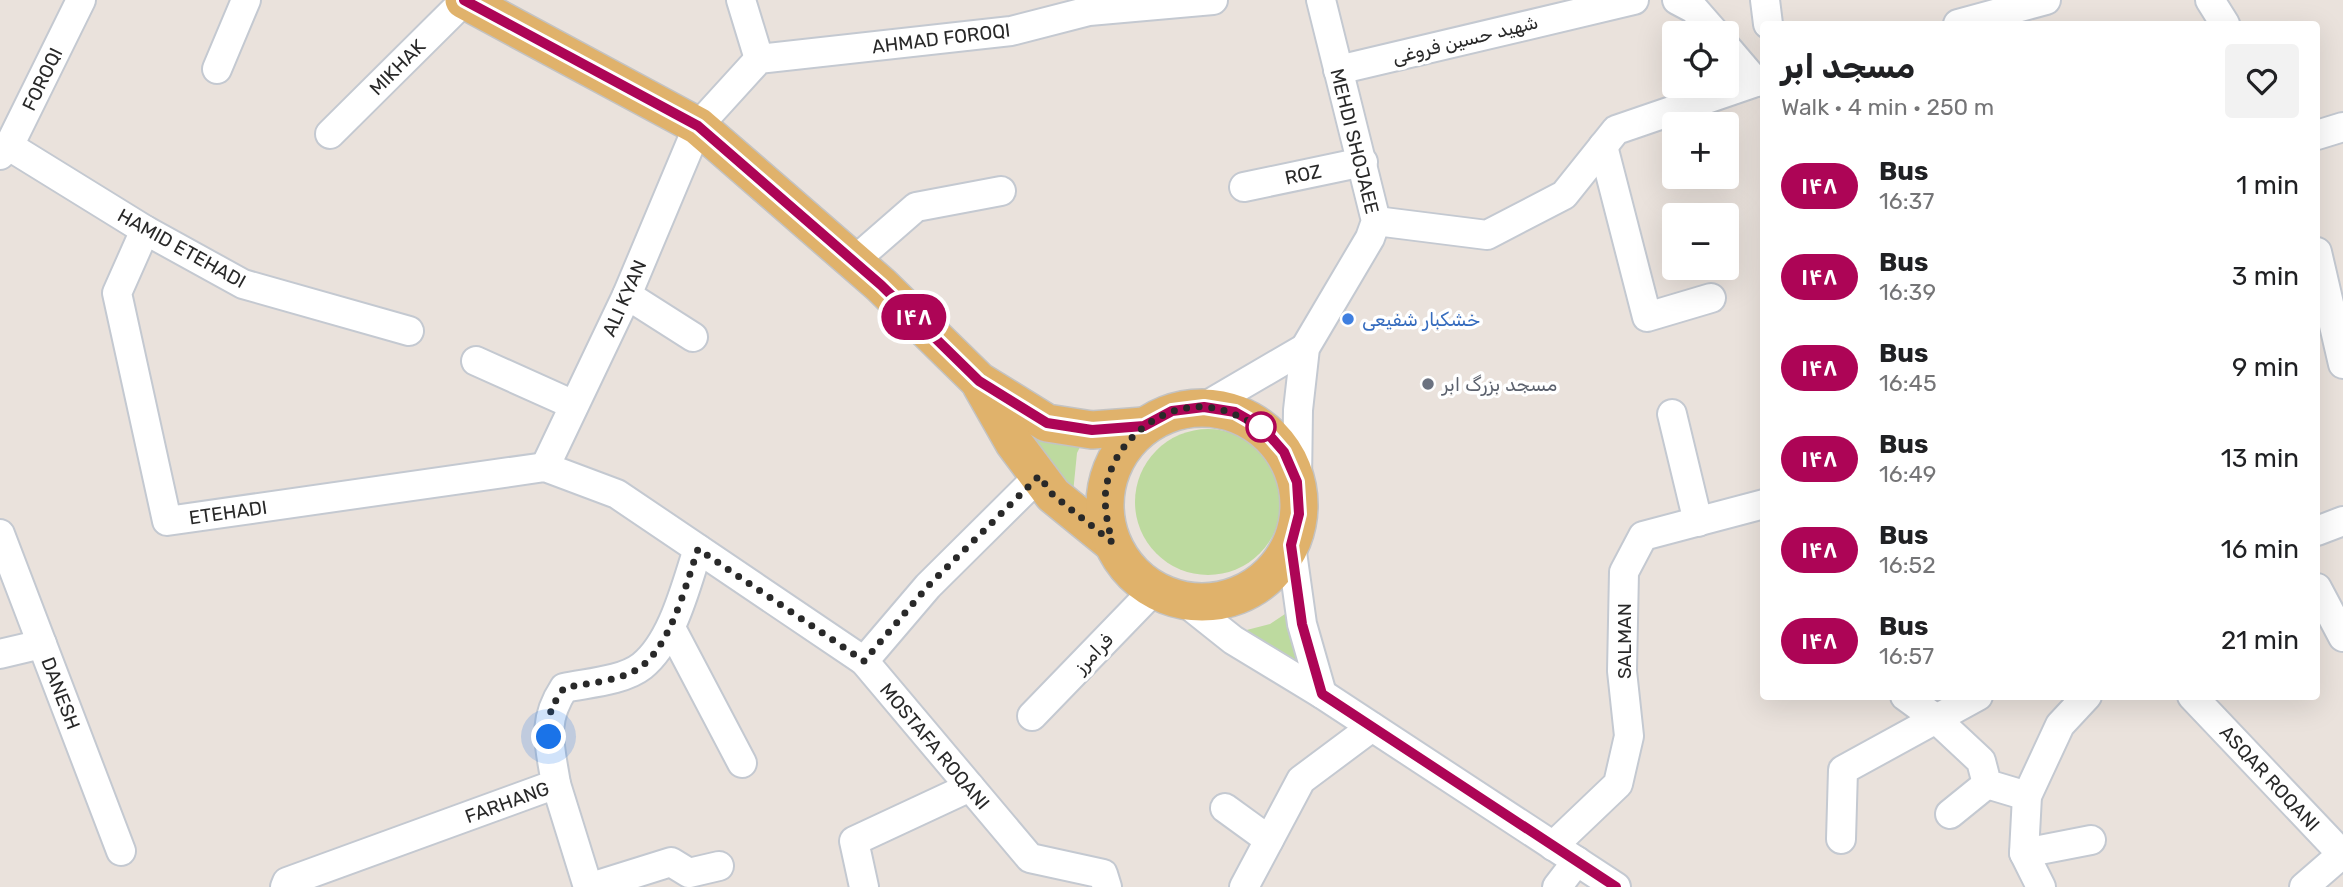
<!DOCTYPE html>
<meta charset="utf-8">
<style>
:root{--surface:#fff;--page:#f2f2f2;--text:#202124;--muted:#757577}
body{margin:0;font-family:Rubik,Vazirmatn,sans-serif;background:var(--page);color:var(--text);height:100vh;display:flex;flex-direction:column;font-size:26px;white-space:nowrap}
*{box-sizing:border-box;margin:0}
p{font-size:23px;color:var(--muted)}
.icon{flex:none;width:38px;height:38px;fill:none;stroke:currentColor;stroke-width:2;stroke-linecap:round;stroke-linejoin:round}
.map{position:relative;flex:1;overflow:hidden}
.side{position:absolute;left:1760px;top:21px;width:560px;height:679px;display:flex;flex-direction:column;background:var(--surface);border-radius:7px;box-shadow:0 7px 28px #0002}
.side>*{flex:none}
.badge{padding:0 14px;border-radius:23px;font-size:24px;line-height:46px}
.controls{position:absolute;left:1662px;top:21px;display:grid;gap:14px}
.controls a{display:grid;place-items:center;width:77px;height:77px;border-radius:7px;background:var(--surface);box-shadow:0 7px 28px #0002;font-size:35px}
.you{position:absolute;width:35px;height:35px;margin:-18px;border:5px solid #fff;border-radius:50%;background:#1a73e8;box-shadow:0 0 0 10px #1a73e833}
.map>.badge{position:absolute;translate:-50% -50%;box-shadow:0 0 0 4px #fff}
.round{display:grid;place-items:center;flex:none;width:74px;height:74px;border-radius:7px;background:var(--page)}
.headline{display:flex;align-items:center;justify-content:space-between;height:119px;padding:0 21px}
h1{font-size:33px;font-weight:700;line-height:52px}
ul{padding:0;list-style:none}
li{display:flex;align-items:center;gap:21px;height:91px;padding:0 21px}
li div{flex:1}
li b{display:block;font-size:26px}
li em{font-style:normal}
li .badge{min-width:77px;font-weight:700;text-align:center}
.map>svg:first-child{display:block}
.green{fill:#bdda9f}
.lines{fill:none;stroke-linecap:round;stroke-linejoin:round}
.minor-casing{stroke:#c4c9d1;stroke-width:32}
.major-casing{stroke:#c3c3c3;stroke-width:40}
.minor{stroke:#fff;stroke-width:28}
.major{stroke:#e0b26b;stroke-width:37}
.line-casing{stroke:#fff;stroke-width:16}
.line{stroke:#ad0556;stroke-width:10}
.walk{stroke:#292929;stroke-width:7;stroke-dasharray:0 12.6}
.shop-dot{fill:#3f7fe0;stroke:#fff;stroke-width:2.5}
.worship-dot{fill:#6b7280;stroke:#fff;stroke-width:2.5}
.stop-dot{fill:#fff;stroke:#ad0556;stroke-width:3.5}
.labels{text-anchor:middle;stroke-width:7;stroke-linejoin:round;paint-order:stroke}
.street-label{font-size:19px;fill:#292929;stroke:#fff}
.shop-label{font-size:19px;fill:#366cbe;stroke:#fff;text-anchor:start}
.worship-label{font-size:19px;fill:#5b616d;stroke:#fff;text-anchor:start}
</style>
<div class="map">
<svg width="2343" height="887" viewBox="0 0 2343 887">
<rect width="100%" height="100%" fill="#eae2dc"/>
<g class="green">
<polygon points="1007,419 1085,437 1077,453 1073,493"/>
<circle cx="1208" cy="502" r="73"/>
<polygon points="1288,612 1308,678 1239,632 1270,624"/>
</g>
<g class="lines">
<defs>
<g id="minor">
<polyline points="741,0 759,59"/>
<polyline points="1677,0 1694,9 1715,33"/>
<polyline points="1765,0 1768,24"/>
<polyline points="2210,0 2225,24"/>
<polyline points="1958,24 2046,0"/>
<polyline points="1727,48 1756,82 1764,80"/>
<polyline points="217,69 246,0"/>
<polyline points="1338,70 1634,0"/>
<polyline points="330,134 465,0"/>
<polyline points="2317,135 2343,127"/>
<polyline points="9,146 145,230 243,284 409,331"/>
<polyline points="1603,146 1647,317 1711,298"/>
<polyline points="0,155 9,146 81,0"/>
<polyline points="1244,187 1363,162"/>
<polyline points="1376,221 1487,235 1564,195 1616,130 1756,82"/>
<polyline points="145,230 117,293 167,521 545,467 617,494 864,661 1030,858 1103,874 1107,887"/>
<polyline points="2317,252 2343,364"/>
<polyline points="854,261 916,207 1001,191"/>
<polyline points="627,295 693,337"/>
<polyline points="476,361 574,405"/>
<polyline points="1204,407 1305,348"/>
<polyline points="1672,414 1698,522"/>
<polyline points="545,467 627,295 698,126 759,59 1011,31 1089,11 1213,0"/>
<polyline points="1297,482 1298,410 1305,348 1370,238 1376,221 1321,0"/>
<polyline points="2317,531 2343,521"/>
<polyline points="0,534 121,851"/>
<polyline points="1291,545 1302,624 1322,694"/>
<polyline points="2317,588 2343,637"/>
<polyline points="1184,601 1233,640 1322,694 1616,887"/>
<polyline points="671,628 742,763"/>
<polyline points="0,654 42,644"/>
<polyline points="864,661 928,586 1039,476"/>
<polyline points="1905,696 1935,718 1981,761 1987,784 2027,796"/>
<polyline points="2192,696 2342,854 2304,887"/>
<polyline points="1032,716 1154,590"/>
<polyline points="556,784 588,887"/>
<polyline points="1225,808 1269,840"/>
<polyline points="1950,814 1987,784"/>
<polyline points="1841,839 1843,770 1978,696"/>
<polyline points="1553,846 1618,784 1629,736 1622,671 1624,572 1643,536 1764,504"/>
<polyline points="2024,853 2091,840"/>
<path d="M285,887L287,882L556,784C550,745 541,723 564,688C587,683 623,681 642,666C673,641 686,585 698,549"/>
<polyline points="591,887 671,862 689,873 719,866"/>
<polyline points="864,887 854,841 970,787"/>
<polyline points="1244,887 1301,780 1372,727"/>
<polyline points="1557,887 1577,861"/>
<polyline points="2041,887 2024,853 2027,796 2060,725 2087,696"/>
</g>
<g id="major">
<polyline points="464,0 698,126 881,285 979,381 1047,423 1092,430 1144,426"/>
<polyline points="981,385 1014,443 1053,495 1112,543"/>
<circle cx="1202" cy="505" r="97"/>
</g>
</defs>
<use href="#minor" class="minor-casing"/>
<use href="#major" class="major-casing"/>
<use href="#minor" class="minor"/>
<use href="#major" class="major"/>
</g>
<g class="lines">
<defs>
<polyline id="line" points="464,0 698,126 881,285 979,381 1047,423 1092,430 1144,426 1172,411 1204,407 1235,412 1263,428 1284,452 1297,482 1299,514 1291,545 1302,624 1322,694 1616,887"/>
</defs>
<use href="#line" class="line-casing"/>
<use href="#line" class="line"/>
<path class="walk" d="M549,737L551,708L564,688C587,683 623,681 642,666C672,642 686,584 698,549L864,661L928,586L1039,476L1053,495L1112,542C1107,521 1102,500 1108,479C1119,438 1162,404 1205,407C1228,408 1249,422 1261,427"/>
</g>
<circle class="shop-dot" cx="1348" cy="319" r="7"/>
<circle class="worship-dot" cx="1428" cy="384" r="7"/>
<circle class="stop-dot" cx="1261" cy="427" r="14"/>
<g class="labels">
<g class="street-label">
<text transform="translate(941 38) rotate(-7)" y="7">AHMAD FOROQI</text>
<text transform="translate(1465 39) rotate(-14)" y="7">شهید حسین فروغی</text>
<text transform="translate(397 67) rotate(-45)" y="7">MIKHAK</text>
<text transform="translate(42 79) rotate(-64)" y="7">FOROQI</text>
<text transform="translate(1355 141) rotate(76)" y="7">MEHDI SHOJAEE</text>
<text transform="translate(1303 174) rotate(-12)" y="7">ROZ</text>
<text transform="translate(182 248) rotate(29)" y="7">HAMID ETEHADI</text>
<text transform="translate(624 298) rotate(-66)" y="7">ALI KYAN</text>
<text transform="translate(228 512) rotate(-8)" y="7">ETEHADI</text>
<text transform="translate(1624 641) rotate(-90)" y="7">SALMAN</text>
<text transform="translate(1093 653) rotate(-46)" y="7">فرامرز</text>
<text transform="translate(61 693) rotate(69)" y="7">DANESH</text>
<text transform="translate(935 746) rotate(50)" y="7">MOSTAFA ROQANI</text>
<text transform="translate(2270 778) rotate(47)" y="7">ASQAR ROQANI</text>
<text transform="translate(507 802) rotate(-20)" y="7">FARHANG</text>
</g>
<g class="shop-label">
<text x="1362" y="326">خشکبار شفیعی</text>
</g>
<g class="worship-label">
<text x="1442" y="391">مسجد بزرگ ابر</text>
</g>
</g>
</svg>
<div class="controls">
<a><svg class="icon" aria-label="locate" viewBox="0 0 24 24"><circle cx="12" cy="12" r="6"/><path d="M12 2v4M12 18v4M2 12h4M18 12h4"/></svg></a>
<a>+</a>
<a>−</a>
</div>
<div class="you" style="left:549px;top:737px"></div>
<b class="badge" style="left:914px;top:317px;background:#ad0556;color:#fff">۱۴۸</b>
<section class="side">
<div class="headline"><div><h1>مسجد ابر</h1><p>Walk · 4 min · 250 m</p></div><a class="round"><svg class="icon" aria-label="heart" viewBox="0 0 24 24"><path d="M12 20l-8-8c-3-5 5-10 8-4 3-6 11-1 8 4z"/></svg></a></div>
<ul>
<li><span class="badge" style="background:#ad0556;color:#fff">۱۴۸</span><div><b>Bus</b><p>16:37</p></div><em>1 min</em></li>
<li><span class="badge" style="background:#ad0556;color:#fff">۱۴۸</span><div><b>Bus</b><p>16:39</p></div><em>3 min</em></li>
<li><span class="badge" style="background:#ad0556;color:#fff">۱۴۸</span><div><b>Bus</b><p>16:45</p></div><em>9 min</em></li>
<li><span class="badge" style="background:#ad0556;color:#fff">۱۴۸</span><div><b>Bus</b><p>16:49</p></div><em>13 min</em></li>
<li><span class="badge" style="background:#ad0556;color:#fff">۱۴۸</span><div><b>Bus</b><p>16:52</p></div><em>16 min</em></li>
<li><span class="badge" style="background:#ad0556;color:#fff">۱۴۸</span><div><b>Bus</b><p>16:57</p></div><em>21 min</em></li>
</ul>
</section>
</div>
